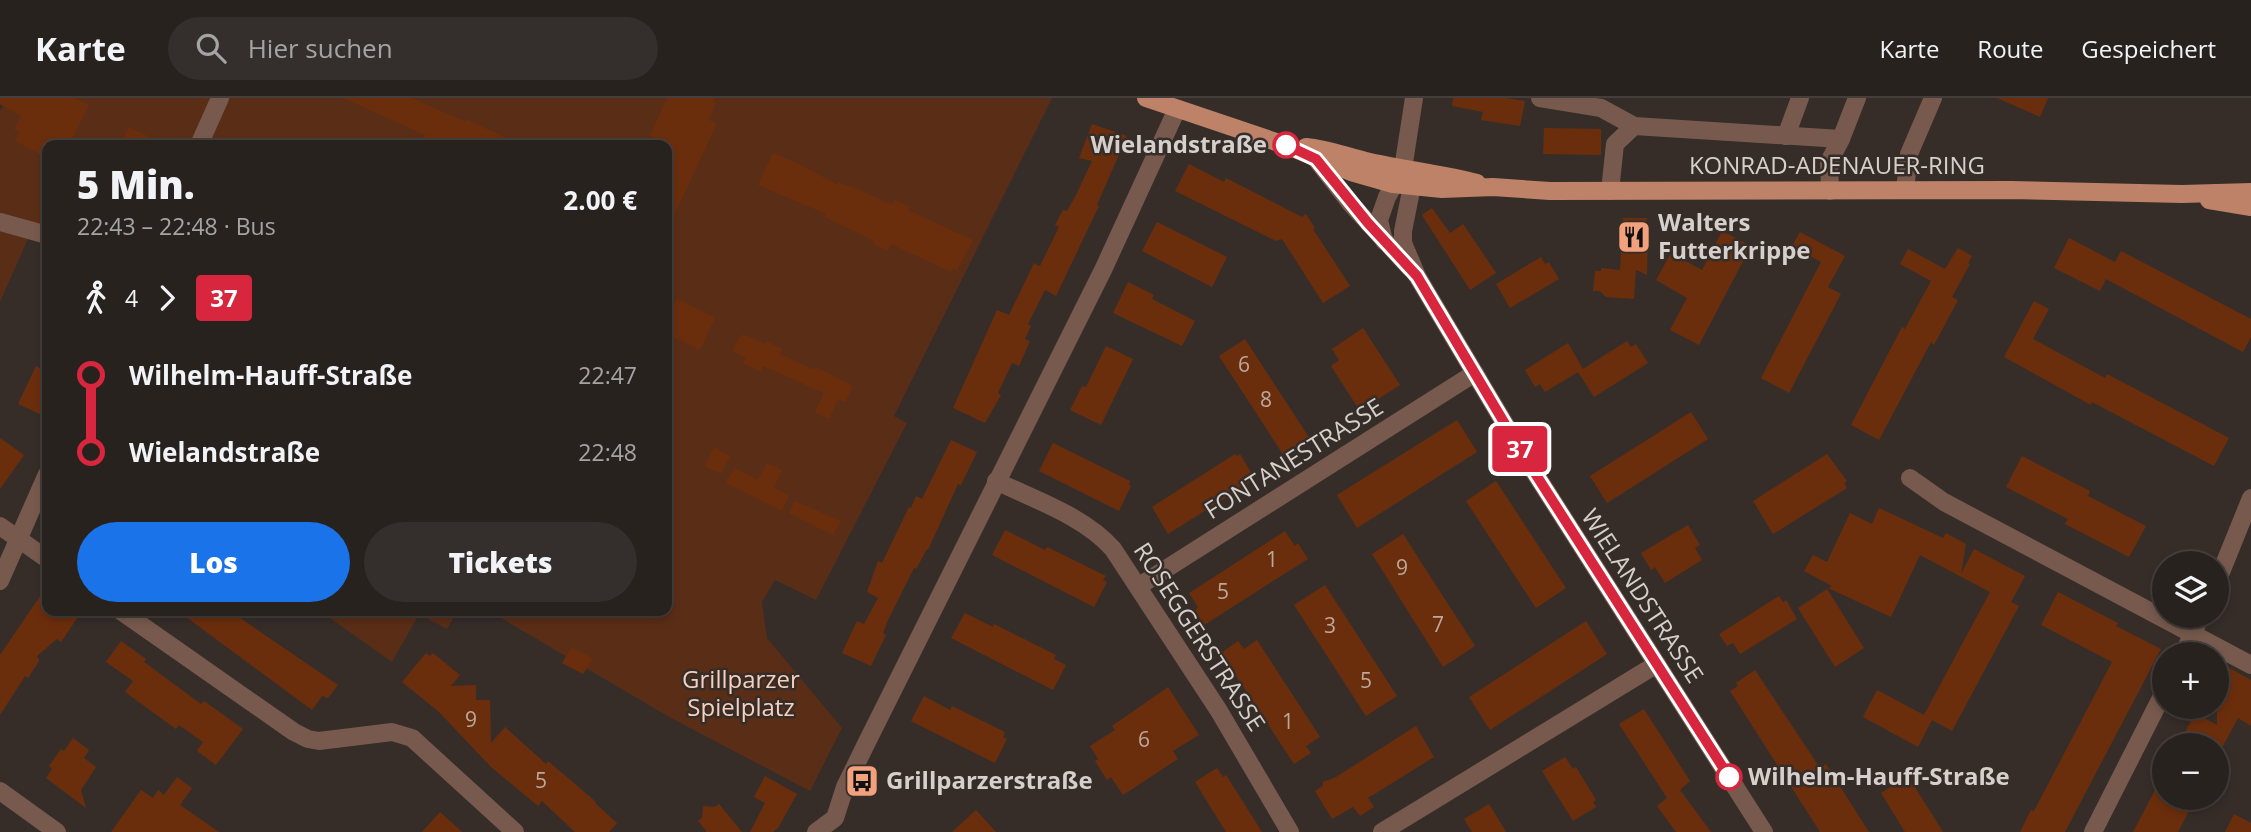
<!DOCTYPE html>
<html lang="de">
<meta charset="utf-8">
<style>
:root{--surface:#28221f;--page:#342f2c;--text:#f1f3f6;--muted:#a5a4a4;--line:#443f3d;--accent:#1a73e8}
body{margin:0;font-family:"Open Sans",sans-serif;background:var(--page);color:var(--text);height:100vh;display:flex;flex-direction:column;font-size:26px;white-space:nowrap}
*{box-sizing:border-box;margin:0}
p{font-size:23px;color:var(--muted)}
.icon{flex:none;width:38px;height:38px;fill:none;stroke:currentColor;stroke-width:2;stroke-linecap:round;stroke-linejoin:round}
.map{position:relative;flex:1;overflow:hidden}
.details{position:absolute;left:42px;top:42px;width:630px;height:476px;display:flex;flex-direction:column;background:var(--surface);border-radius:14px;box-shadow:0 4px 10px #0003,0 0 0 2px var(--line)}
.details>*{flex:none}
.badge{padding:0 14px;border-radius:5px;font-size:24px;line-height:46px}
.fabs{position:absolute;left:2152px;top:453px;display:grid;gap:14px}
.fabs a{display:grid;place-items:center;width:77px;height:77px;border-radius:50%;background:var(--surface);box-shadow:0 4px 10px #0003,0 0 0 2px var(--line);font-size:35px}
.map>.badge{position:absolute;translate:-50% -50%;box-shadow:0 0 0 4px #fff}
.legs{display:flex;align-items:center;gap:10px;height:77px;padding:0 35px;font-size:23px}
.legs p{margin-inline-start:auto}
.summary{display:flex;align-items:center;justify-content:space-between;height:119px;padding:0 35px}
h1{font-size:38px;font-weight:800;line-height:52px}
.primary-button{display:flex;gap:14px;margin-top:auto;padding:14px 35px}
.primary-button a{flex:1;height:80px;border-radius:42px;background:var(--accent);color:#fff;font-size:28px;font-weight:800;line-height:80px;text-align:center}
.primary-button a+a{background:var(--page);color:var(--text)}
ul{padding:0 35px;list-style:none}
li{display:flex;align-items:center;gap:24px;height:77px;font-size:26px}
li i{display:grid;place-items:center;width:10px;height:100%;margin:0 9px;background:currentColor}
li i::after{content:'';width:18px;height:18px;margin:-9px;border:5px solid;border-radius:50%;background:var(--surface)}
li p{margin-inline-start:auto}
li:first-child i{background:linear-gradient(#0000 50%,currentColor 0)}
li:last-child i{background:linear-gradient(currentColor 50%,#0000 0)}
header{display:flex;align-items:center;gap:42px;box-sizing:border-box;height:98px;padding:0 35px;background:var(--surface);border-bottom:2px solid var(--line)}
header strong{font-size:33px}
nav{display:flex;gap:38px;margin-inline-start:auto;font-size:24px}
.search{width:490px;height:63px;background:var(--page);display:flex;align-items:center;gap:18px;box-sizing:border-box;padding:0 24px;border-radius:38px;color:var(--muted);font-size:26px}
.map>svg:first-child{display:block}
.green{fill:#5a2d16}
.building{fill:#6b2e0d}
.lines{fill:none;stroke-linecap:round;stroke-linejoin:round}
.minor{stroke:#775a4d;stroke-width:18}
.major{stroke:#bd8267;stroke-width:18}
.line-1-casing{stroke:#fff;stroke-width:16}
.line-1{stroke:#d7263d;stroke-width:10}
.stop-1-dot{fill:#fff;stroke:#d7263d;stroke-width:3.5}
.labels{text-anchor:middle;stroke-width:5;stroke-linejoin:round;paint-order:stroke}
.number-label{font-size:21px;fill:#bba89d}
.stop-label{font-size:24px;font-weight:bold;fill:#d6d0cd;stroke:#362d29;text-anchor:end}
.street-label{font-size:24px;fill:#d6d0cd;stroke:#362d29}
.poi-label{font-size:24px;font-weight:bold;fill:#d6d0cd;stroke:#362d29;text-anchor:start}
.park-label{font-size:24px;fill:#f6cfbd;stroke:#362d29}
</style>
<header>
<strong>Karte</strong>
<div class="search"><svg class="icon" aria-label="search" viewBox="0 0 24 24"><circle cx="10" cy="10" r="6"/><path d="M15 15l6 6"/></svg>Hier suchen</div>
<nav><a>Karte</a><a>Route</a><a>Gespeichert</a></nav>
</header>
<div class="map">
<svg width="2251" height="734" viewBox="0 0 2251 734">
<rect width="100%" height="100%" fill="#362d29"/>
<g class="green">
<polygon points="7,0 1052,0 894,318 907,325 816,502 775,482 762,504 767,540 842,630 810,693 669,619 489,513 667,513 667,47 47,47 47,129 35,125 0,204 0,13"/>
<polygon points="320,513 457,513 447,531 419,516 392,564"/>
</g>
<g class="building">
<polygon points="0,0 75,0 89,7 69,47 47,47 47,56 42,53 40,56 15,43 20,34 14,31 21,18 0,6"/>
<polygon points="343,0 412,0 466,24 467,21 521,47 423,47 426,41 423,40 425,37"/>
<polygon points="667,0 715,0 713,4 716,5 709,22 717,25 667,133 668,45 650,38"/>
<polygon points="1453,0 1506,0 1525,3 1520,28 1481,22 1483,14 1452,8"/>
<polygon points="1997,0 2048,0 2040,19"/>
<polygon points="1092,26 1127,38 1097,107 1099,108 1056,198 1045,192 1028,226 1031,228 1025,241 1030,243 1019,268 1012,265 998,295 1001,297 985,325 953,310 997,212 1009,217 1034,165 1040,168 1059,129 1055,127 1063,112 1067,113 1076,97 1092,63 1079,60"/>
<polygon points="129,29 166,47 120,47"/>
<polygon points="1544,30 1601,31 1601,57 1543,56"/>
<polygon points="773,55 801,67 838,87 839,84 850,89 851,88 892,107 895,102 910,109 908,112 973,142 957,172 953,170 951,174 891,146 888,153 873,146 874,143 825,119 826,116 758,87"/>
<polygon points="1189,66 1224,84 1226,80 1302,119 1306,116 1315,130 1313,131 1350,188 1323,205 1282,141 1276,143 1175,93"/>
<polygon points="1432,110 1450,135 1463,126 1496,175 1470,192 1422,117"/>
<polygon points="1623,120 1647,120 1646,130 1648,130 1647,177 1636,172 1634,201 1606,199 1600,193 1593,193 1595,173 1601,173 1601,170 1620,172"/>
<polygon points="1157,124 1227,159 1212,189 1142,153"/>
<polygon points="1722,133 1751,148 1699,247 1670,232 1687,200 1656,182 1671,155 1702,172"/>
<polygon points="1800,134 1845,158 1828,189 1841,196 1789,295 1761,280 1821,164 1792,148"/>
<polygon points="2069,140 2115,164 2121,153 2251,221 2251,239 2243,254 2106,181 2100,193 2054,170"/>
<polygon points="1958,150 1972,158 1968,165 1970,166 1952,199 1958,202 1934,247 1931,244 1879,342 1851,327 1902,229 1905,231 1931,183 1900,166 1908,151 1945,171"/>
<polygon points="1541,159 1545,166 1549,164 1559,181 1510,210 1496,186"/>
<polygon points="1128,184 1154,197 1152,201 1195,223 1182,248 1113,215"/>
<polygon points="677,201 715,220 700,252 667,236 667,217"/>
<polygon points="2034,203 2049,211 2033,241 2105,280 2107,276 2229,340 2214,368 2092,304 2091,307 2004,259"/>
<polygon points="1363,230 1400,287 1360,313 1331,268 1339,262 1332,251"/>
<polygon points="743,236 765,246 766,243 782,251 780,256 810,270 815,271 816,269 853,288 845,304 838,301 829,321 815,314 824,295 763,268 761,274 743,265 746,260 732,253 740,238 742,239"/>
<polygon points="1245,241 1310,341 1284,358 1219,258"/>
<polygon points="1627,243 1631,249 1636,246 1648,265 1594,299 1578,274 1545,294 1540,286 1535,289 1525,272 1568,245 1583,271"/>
<polygon points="1106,248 1133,261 1101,327 1070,312 1082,288 1086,289"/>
<polygon points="36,268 47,274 47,305 42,317 18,306"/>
<polygon points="1691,314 1708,341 1607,405 1590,378"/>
<polygon points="1457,322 1477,354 1357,430 1337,397"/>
<polygon points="0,340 24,357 0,391"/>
<polygon points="951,342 977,354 961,387 958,386 928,452 927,451 916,471 914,470 888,522 883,535 886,537 871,568 842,555 857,523 864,526 878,500 867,494 878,463 882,465 909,409 911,410 916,398 922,401"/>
<polygon points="1053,345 1130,383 1129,387 1131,388 1119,413 1039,373"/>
<polygon points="714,349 730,358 721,376 705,368"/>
<polygon points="1235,356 1237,358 1240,356 1255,381 1168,436 1152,409"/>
<polygon points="1827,356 1847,383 1844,385 1847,390 1773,436 1753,403"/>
<polygon points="2022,358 2090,393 2088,398 2146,428 2129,459 2065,426 2068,421 2006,389"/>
<polygon points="767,365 782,372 774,390 789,397 782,413 726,385 734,370 758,382"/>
<polygon points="1496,383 1566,490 1536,510 1466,403"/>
<polygon points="795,403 841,423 833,437 789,415"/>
<polygon points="1879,410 1943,440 1946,435 1966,446 1961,476 1974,451 2025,478 2011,504 2019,508 1952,633 1932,622 1918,649 1863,619 1877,592 1924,617 1990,494 1920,457 1891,519 1828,490 1832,488 1804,473 1813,457 1827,464 1850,415 1872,426"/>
<polygon points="1688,427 1700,447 1695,450 1702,462 1665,485 1655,469 1651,472 1641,455"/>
<polygon points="1005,432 1045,452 1047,449 1106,478 1103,482 1107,484 1094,509 992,457"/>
<polygon points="1285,433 1295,448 1298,445 1308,461 1204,527 1195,512 1198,509 1189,495"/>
<polygon points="1403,436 1475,548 1443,569 1372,456"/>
<polygon points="1325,487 1397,598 1366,618 1294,507"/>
<polygon points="47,488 47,513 82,513 61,544 57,541 37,558 39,563 28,580 25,578 0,617 0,557"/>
<polygon points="1827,491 1864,550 1835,569 1798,510"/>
<polygon points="2058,494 2118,525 2116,528 2161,551 2065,734 2020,734 2031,712 2034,713 2112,564 2041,527"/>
<polygon points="1779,498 1783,504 1786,502 1797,521 1740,556 1733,545 1727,548 1719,536"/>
<polygon points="178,513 230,513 338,587 328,600 322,598 312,612"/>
<polygon points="965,515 993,529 994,526 1056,557 1054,561 1066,567 1053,592 951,540"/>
<polygon points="1586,523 1607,556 1490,632 1469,599"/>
<polygon points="1257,542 1320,639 1306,648 1311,655 1294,666 1221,555 1238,543 1244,551"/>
<polygon points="121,543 146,561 144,564 201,606 204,603 243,631 216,667 197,653 203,644 179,627 176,631 125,594 133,583 106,564"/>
<polygon points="572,549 593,561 583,576 562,565"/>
<polygon points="426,555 430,558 433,555 460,577 451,588 476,587 476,602 490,602 491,645 505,629 546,666 548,663 596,704 595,705 617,725 609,734 575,734 542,703 538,708 491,669 439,614 402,584"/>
<polygon points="2222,566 2251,582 2251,628 2238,620 2217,659 2217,648 2178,648 2195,615 2217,627 2217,576"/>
<polygon points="1755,572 1820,670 1826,666 1869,734 1820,734 1730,593 1738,588 1736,585"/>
<polygon points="1168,589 1199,637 1173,653 1178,661 1123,697 1111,679 1107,682 1095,663 1098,661 1090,648 1115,632 1112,628"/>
<polygon points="924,598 950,612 952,608 1005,634 1003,639 1007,641 995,665 911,623"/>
<polygon points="1644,611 1690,683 1680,692 1711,734 1676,734 1657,708 1667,700 1619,626"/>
<polygon points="1416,628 1434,659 1368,700 1374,709 1360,718 1353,709 1332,721 1315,693 1323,688 1323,684 1336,679"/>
<polygon points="73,640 89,652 84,660 96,669 81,692 86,710 46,680 52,671 49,668 61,651 64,653"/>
<polygon points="1565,659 1573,671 1576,669 1596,702 1593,704 1596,709 1573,723 1542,673"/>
<polygon points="1217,670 1223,679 1226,677 1262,734 1226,734 1195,684"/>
<polygon points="2165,673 2165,700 2196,700 2178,734 2133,734"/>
<polygon points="765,678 797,696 778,730 773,734 750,734 765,705 754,699"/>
<polygon points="1908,678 1943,734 1905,734 1881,695"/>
<polygon points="177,679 192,690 180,707 219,734 111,734 141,692 153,700 158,692 164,697"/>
<polygon points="719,706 742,734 707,734 698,723 702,720 703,708 715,709"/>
<polygon points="1489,706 1506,734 1472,734 1464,721"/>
<polygon points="976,712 996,734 952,734"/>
<polygon points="440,714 462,734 422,734"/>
<polygon points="2234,716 2251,725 2251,734 2225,734"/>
</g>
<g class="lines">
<g class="minor">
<polyline points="1540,0 1601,10 1634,28 1841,41"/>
<polyline points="1786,38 1800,0"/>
<polyline points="199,47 220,0"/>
<polyline points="1316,61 1351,106 1410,170"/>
<polyline points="1405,76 1412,88 1403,133 1403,145 1417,178 1524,358 1764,734"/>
<polyline points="1905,92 1909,56 1933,0"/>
<polyline points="1610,93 1615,46 1634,28"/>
<polyline points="1830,93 1829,64 1841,41 1857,0"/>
<polyline points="0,124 47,137"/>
<polyline points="1384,143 1379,122 1387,99 1403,71 1414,0"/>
<polyline points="1910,380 1944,404 2251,567"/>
<path d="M996,383C1035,402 1084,418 1113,451L1219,613L1290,734"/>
<polyline points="0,428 47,461"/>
<polyline points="0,483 47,376"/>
<polyline points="2217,484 2251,400"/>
<polyline points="1139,488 1475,275"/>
<polyline points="121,513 294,634 308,641 319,643 392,634 412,640 515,734"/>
<polyline points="2183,556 2201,518"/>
<polyline points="0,693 57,734"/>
<polyline points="816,734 835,720 845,689 866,646 1103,172 1177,11"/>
<polyline points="1382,734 1657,566"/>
<polyline points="2093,734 2165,592"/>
</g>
<g class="major">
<polyline points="1146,0 1285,47 1351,74 1393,86 1442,91 1493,89 1550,93 2011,92 2182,96 2251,94"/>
<path d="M1306,49C1328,51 1348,59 1370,64C1406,72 1442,76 1477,85"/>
<polyline points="2209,102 2251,109"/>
</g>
</g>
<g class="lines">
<defs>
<polyline id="line-1" points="1286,47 1316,61 1368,125 1417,178 1524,358 1729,679"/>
</defs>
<use href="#line-1" class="line-1-casing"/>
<use href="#line-1" class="line-1"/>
</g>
<defs>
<symbol id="restaurant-square" viewBox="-11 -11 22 22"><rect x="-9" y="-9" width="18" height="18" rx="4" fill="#f1a17c" stroke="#362d29"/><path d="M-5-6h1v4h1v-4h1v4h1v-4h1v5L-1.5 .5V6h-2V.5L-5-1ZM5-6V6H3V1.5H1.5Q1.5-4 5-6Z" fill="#111"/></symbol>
<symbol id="bus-square" viewBox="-11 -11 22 22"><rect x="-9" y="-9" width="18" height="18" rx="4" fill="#f1a17c" stroke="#362d29"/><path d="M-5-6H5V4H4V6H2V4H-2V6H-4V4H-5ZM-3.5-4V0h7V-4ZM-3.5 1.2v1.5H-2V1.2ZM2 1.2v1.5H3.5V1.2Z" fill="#111"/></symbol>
</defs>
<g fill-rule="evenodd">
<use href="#restaurant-square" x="1615" y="120" width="38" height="38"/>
<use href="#bus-square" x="843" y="664" width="38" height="38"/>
</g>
<g class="stop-1-dot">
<circle cx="1286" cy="47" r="12"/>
<circle cx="1729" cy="679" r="12"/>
</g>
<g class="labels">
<g class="number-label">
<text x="1244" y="274">6</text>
<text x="1266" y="309">8</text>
<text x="1272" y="469">1</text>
<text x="1402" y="477">9</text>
<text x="1223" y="501">5</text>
<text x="1438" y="534">7</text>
<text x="1330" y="535">3</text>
<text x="1366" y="590">5</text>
<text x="471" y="629">9</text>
<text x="1288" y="631">1</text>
<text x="1144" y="649">6</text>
<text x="541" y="690">5</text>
</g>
<g class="stop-label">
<text x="1267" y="55">Wielandstraße</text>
<text x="1748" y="687" text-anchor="start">Wilhelm-Hauff-Straße</text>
</g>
<g class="street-label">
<text x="1837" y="76">KONRAD-ADENAUER-RING</text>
<text transform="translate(1294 361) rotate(-32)" y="8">FONTANESTRASSE</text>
<text transform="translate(1642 498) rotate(57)" y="8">WIELANDSTRASSE</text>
<text transform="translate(1199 539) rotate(57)" y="8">ROSEGGERSTRASSE</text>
</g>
<g class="poi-label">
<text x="1658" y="133">Walters<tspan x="1658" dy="28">Futterkrippe</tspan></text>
<text x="886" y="691">Grillparzerstraße</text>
</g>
<g class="park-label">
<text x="741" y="590">Grillparzer<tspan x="741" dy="28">Spielplatz</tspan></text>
</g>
</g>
</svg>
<div class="fabs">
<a><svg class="icon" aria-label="layers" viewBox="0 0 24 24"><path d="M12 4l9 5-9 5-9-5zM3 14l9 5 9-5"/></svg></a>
<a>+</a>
<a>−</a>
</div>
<b class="badge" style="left:1520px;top:351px;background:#d7263d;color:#fff">37</b>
<section class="details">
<div class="summary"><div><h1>5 Min.</h1><p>22:43 – 22:48 · Bus</p></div><b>2.00 €</b></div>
<div class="legs"><svg class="icon" aria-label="walk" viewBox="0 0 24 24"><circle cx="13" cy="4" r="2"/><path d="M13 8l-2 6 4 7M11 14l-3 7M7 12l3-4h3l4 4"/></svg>4<svg class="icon" aria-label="forward" viewBox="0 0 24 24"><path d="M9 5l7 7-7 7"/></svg><b class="badge" style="background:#d7263d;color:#fff">37</b></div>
<ul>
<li><i style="color:#d7263d"></i><b>Wilhelm-Hauff-Straße</b><p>22:47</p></li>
<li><i style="color:#d7263d"></i><b>Wielandstraße</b><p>22:48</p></li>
</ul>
<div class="primary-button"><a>Los</a><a>Tickets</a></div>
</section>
</div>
